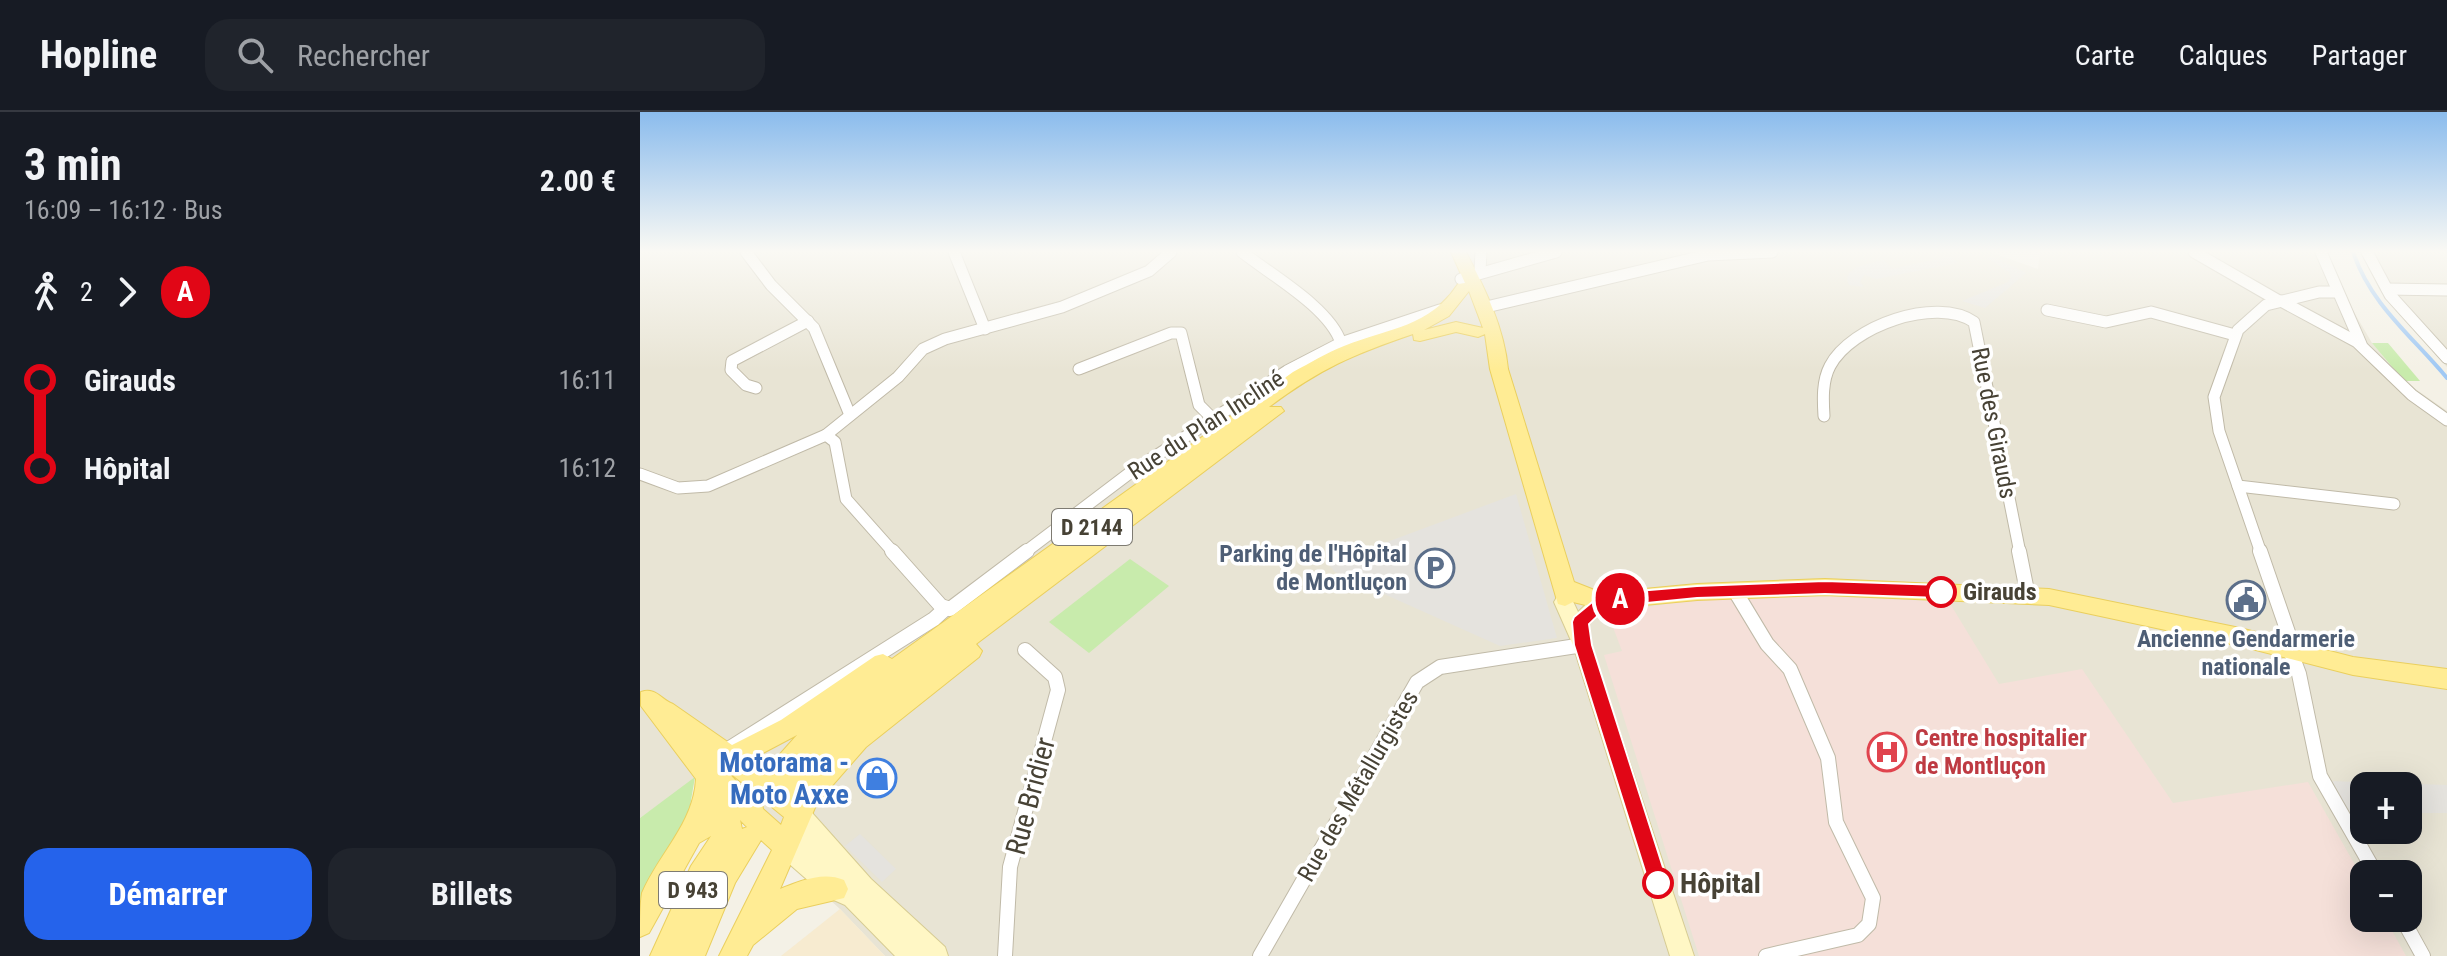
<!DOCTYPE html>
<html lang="fr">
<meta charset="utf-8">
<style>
:root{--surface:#171b24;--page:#20242c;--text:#f1f3f6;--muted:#9ea1a6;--line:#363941;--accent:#2563eb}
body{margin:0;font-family:"Roboto Condensed",sans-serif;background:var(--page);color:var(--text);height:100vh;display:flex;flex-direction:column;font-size:30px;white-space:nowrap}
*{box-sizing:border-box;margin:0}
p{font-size:26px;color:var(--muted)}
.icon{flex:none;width:44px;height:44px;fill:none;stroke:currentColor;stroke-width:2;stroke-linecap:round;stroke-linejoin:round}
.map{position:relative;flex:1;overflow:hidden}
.sheet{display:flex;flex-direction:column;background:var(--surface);width:640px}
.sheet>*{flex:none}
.badge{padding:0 16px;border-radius:26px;font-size:28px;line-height:52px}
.fabs{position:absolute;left:1710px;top:660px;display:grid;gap:16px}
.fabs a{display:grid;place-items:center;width:72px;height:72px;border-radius:16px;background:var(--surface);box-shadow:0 8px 32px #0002;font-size:40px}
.map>.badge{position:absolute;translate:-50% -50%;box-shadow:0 0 0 4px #fff}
.legs{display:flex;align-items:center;gap:12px;height:88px;padding:0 24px;font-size:26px}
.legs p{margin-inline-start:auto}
.headline{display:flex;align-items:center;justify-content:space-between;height:136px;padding:0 24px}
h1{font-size:44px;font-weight:700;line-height:60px}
.action{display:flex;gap:16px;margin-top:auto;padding:16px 24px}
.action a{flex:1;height:92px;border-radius:24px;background:var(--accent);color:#fff;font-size:32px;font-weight:700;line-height:92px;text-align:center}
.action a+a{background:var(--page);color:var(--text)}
ul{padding:0 24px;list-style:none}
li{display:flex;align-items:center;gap:28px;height:88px;font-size:30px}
li i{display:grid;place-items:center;width:12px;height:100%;margin:0 10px;background:currentColor}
li i::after{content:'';width:20px;height:20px;margin:-10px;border:6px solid;border-radius:50%;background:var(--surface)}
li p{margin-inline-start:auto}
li:first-child i{background:linear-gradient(#0000 50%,currentColor 0)}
li:last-child i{background:linear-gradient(currentColor 50%,#0000 0)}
header{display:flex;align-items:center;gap:48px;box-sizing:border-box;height:112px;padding:0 40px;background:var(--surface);border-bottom:2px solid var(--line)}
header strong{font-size:38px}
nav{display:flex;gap:44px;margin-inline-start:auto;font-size:28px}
.search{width:560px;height:72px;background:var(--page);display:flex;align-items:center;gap:20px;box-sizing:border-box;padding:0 28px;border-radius:24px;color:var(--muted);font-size:30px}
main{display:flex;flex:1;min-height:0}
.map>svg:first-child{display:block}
.residential{fill:#e8e4d4;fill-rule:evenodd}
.commercial{fill:#f7ebd0}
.medical{fill:#f5e0d9}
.green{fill:#c8ebac}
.parking{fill:#e5e3de}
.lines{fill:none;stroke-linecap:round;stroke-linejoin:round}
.stream{stroke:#9fc8f4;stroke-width:4}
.street-far1-casing{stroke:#c0baa8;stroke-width:13}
.street-casing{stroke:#c0baa8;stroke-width:16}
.secondary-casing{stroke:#d7cc93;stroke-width:2}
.primary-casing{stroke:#eacf5e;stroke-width:2}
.street-far1{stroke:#fff;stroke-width:11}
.street{stroke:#fff;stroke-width:14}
.secondary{fill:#fff7c5;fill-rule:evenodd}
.primary{fill:#ffec94;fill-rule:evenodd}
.line-1{fill:#e10616;stroke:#fff;stroke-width:2}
.stop-1-dot{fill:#fff;stroke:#e10616;stroke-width:4}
.labels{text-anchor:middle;stroke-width:7;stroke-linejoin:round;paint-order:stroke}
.shield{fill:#fff;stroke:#7e7b72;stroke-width:2}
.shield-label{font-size:22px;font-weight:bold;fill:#474235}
.street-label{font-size:24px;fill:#474235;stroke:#fff}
.service-label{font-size:24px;font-weight:bold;fill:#4e5e75;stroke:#fff;text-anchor:end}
.stop-label{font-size:24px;font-weight:bold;fill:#474235;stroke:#fff;text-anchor:start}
.health-label{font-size:24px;font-weight:bold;fill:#be3a42;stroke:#fff;text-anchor:start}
.near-shop-label{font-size:28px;font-weight:bold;fill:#366cbe;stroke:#fff;text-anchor:end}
.near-street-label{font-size:28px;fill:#474235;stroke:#fff}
.near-stop-label{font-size:28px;font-weight:bold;fill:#474235;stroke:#fff;text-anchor:start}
</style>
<header>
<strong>Hopline</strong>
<div class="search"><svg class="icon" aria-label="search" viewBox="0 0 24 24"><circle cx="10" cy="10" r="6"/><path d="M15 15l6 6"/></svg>Rechercher</div>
<nav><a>Carte</a><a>Calques</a><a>Partager</a></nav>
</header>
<main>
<section class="sheet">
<div class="headline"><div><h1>3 min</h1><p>16:09 – 16:12 · Bus</p></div><b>2.00 €</b></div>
<div class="legs"><svg class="icon" aria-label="walk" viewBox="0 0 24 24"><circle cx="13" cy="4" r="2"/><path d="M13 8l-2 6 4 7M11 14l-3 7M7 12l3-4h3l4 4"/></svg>2<svg class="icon" aria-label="forward" viewBox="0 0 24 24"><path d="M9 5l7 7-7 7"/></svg><b class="badge" style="background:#e10616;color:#fff">A</b></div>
<ul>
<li><i style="color:#e10616"></i><b>Girauds</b><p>16:11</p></li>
<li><i style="color:#e10616"></i><b>Hôpital</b><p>16:12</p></li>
</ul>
<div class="action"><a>Démarrer</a><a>Billets</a></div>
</section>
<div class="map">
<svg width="1807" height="844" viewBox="0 0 1807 844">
<rect width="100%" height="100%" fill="#f4f1e6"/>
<g class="residential">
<path d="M0,140H1350L1398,157L1400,140H1686L1697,171L1732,231L1764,269L1807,299V844H245L200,797L56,666L0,706ZM1724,674H1768V718H1724ZM1724,762H1768V806H1724Z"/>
<polygon points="1721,140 1807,140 1807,255 1739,177"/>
</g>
<polygon class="commercial" points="200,797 245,844 141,844"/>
<polygon class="medical" points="1193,484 1309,490 1359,572 1442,557 1533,691 1668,670 1724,769 1724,806 1745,806 1766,844 1059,844 964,543 982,539 968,502 1050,488"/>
<g class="green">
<polygon points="1732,231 1748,231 1780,269 1764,269"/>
<polygon points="490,447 529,474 449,541 409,510"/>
<polygon points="55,665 47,712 11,769 0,792 0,706"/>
</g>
<g class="parking">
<polygon points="1311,144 1318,151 1236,167 1224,163 1220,170 1224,175 1209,173 1207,168 1209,161 1217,155 1235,150 1244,148 1252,157"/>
<polygon points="1354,145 1386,161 1345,196 1322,189 1368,170 1371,165 1369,160 1347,146"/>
<polygon points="876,382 917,526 860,534 695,460 688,452"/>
<polygon points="1690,669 1807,673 1807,701 1768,701 1768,674 1724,674 1724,701 1710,701"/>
<polygon points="220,722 256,757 242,770 205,734"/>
</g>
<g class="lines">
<path class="stream" d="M1713,140C1731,193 1772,224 1807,266"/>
<defs>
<g id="street-far1">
<polyline points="106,140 131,173 174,216 210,303"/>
<polyline points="314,140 345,217"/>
<path d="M602,140C631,163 690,196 701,231"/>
<polyline points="1554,140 1639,189"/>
<polyline points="1681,140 1721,232"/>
<polyline points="1727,140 1750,183 1807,246"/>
<polyline points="840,158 841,140"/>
<polyline points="821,167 916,140"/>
<polyline points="1747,177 1807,178"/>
<polyline points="1641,189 1717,230 1772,283 1807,308"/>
<polyline points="842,196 1068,143 1132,140"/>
<polyline points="1407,198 1466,210 1511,200 1595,223"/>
<polyline points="439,257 531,221 541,221 559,293 572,306"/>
<polyline points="116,276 106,273 91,258 92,249 168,209"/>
<path d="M1184,304C1183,288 1182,269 1190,254C1211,214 1296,184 1334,210L1380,441"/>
<polyline points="186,323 258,265 283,237 305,227 422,195 509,159 531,140"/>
<polyline points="0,362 38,376 68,374 186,323 195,330 206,387 254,441"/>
<polyline points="1598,374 1754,392"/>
<polyline points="384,441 491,360 647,259 701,231 800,198"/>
<polyline points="1621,441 1579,319 1574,285 1598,218 1626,193 1679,180 1697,180"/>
</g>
<g id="street">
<polyline points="252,439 301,494 310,497 387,439"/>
<polyline points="1379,439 1388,484"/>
<polyline points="1620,439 1651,529 1650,538 1659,562 1680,664 1736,762"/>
<polyline points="1095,479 1127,532 1150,557 1188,646 1196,710 1233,786 1229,812 1218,823 1126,844"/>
<polyline points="90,636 294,507 305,497"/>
<polyline points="1762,806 1783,844"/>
<polyline points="365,844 370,755 418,578 415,565 385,538"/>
<polyline points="620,844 777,570 800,555 943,533"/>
</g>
<g id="secondary">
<polygon points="962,481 969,484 972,489 945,516 1054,844 1030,844 933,533 914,490 917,485 931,485 938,500 955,484"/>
<polygon points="158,691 166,694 231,767 305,835 308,844 255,844 205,793 187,785 139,743 136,735 141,726 139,721 142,713 152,711 147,701 150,694"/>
</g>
<path id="primary" d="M811,140H826C845,177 864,215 868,257L934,470L962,481L1057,472L1185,467L1409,477L1600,516L1713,545L1807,557V577L1713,563L1600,534L1409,493L1185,483L1057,488L962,497L933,490L925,494L918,492L850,257L845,222L838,225L816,220L780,229L774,228L773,222C712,243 681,256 629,295H641L644,299L336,532L342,539L339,545L226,635L177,691L140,777C160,769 183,759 204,768L208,777L204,786L157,797L113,833L107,844H79L132,738L121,728L95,771L65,844H10L51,754L71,724L59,731L9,821L0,825C0,812 0,793 2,781C18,743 54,711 56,667L1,594V580C16,575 20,587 33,592L92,633L141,608L235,544L243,542L252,547L653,260C670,251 686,241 704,234C749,216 790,215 818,172L825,171ZM829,179L843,216L816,210L784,218L809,204ZM157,623L125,659L110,648ZM84,656L144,705L141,713L123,697L121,686L109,683ZM100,708L107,715L102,717Z"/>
</defs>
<use href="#street-far1" class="street-far1-casing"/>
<use href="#street" class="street-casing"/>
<use href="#secondary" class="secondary-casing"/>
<use href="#primary" class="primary-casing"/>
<use href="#street-far1" class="street-far1"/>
<use href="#street" class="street"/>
<use href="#secondary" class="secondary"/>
<use href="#primary" class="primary"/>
</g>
<linearGradient id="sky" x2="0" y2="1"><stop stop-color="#8bbced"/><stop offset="0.54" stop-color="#faf9f4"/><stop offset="1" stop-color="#faf9f4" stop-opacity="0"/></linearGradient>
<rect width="1807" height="258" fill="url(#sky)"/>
<polygon class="line-1" points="1185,469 1301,473 1309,480 1301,486 1185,482 1057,486 967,495 949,512 952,533 1028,771 1025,778 1018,781 1011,778 934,533 932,510 934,505 962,482 1057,474"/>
<defs>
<symbol id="parking-ring" viewBox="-11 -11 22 22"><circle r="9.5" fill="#fff" stroke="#5c6f8a" stroke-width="1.5"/><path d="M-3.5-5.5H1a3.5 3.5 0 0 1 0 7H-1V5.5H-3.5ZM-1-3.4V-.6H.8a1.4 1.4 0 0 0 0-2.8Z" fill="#5c6f8a"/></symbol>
<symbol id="civic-ring" viewBox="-11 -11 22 22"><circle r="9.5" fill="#fff" stroke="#5c6f8a" stroke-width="1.5"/><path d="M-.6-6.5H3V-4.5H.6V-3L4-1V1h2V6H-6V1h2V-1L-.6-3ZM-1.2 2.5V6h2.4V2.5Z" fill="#5c6f8a"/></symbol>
<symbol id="hospital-ring" viewBox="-11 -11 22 22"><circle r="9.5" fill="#fff" stroke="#e0444e" stroke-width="1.5"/><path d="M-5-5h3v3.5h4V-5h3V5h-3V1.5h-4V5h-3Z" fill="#e0444e"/></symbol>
<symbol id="shop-ring" viewBox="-11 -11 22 22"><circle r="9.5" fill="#fff" stroke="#3f7fe0" stroke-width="1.5"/><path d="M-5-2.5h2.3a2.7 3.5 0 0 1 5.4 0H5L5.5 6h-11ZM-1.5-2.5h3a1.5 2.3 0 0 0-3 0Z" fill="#3f7fe0"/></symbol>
</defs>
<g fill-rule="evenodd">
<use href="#parking-ring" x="773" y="434" width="44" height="44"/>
<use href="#civic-ring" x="1584" y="466" width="44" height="44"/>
<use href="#hospital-ring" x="1225" y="618" width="44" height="44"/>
<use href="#shop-ring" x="215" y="644" width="44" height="44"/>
</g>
<g class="stop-1-dot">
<circle cx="1301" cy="480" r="14"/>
<circle cx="1018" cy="771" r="14"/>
</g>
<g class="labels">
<g class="shield">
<rect x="412" y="397" width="80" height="36" rx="6"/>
<rect x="19" y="760" width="68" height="36" rx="6"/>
</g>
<g class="shield-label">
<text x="452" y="423">D 2144</text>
<text x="53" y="786">D 943</text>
</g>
<g class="street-label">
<text transform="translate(1354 311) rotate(79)" y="8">Rue des Girauds</text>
<text transform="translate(566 313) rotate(-33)" y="8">Rue du Plan Incliné</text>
<text transform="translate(718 674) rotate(-60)" y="8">Rue des Métallurgistes</text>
</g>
<g class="service-label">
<text x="767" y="450">Parking de l'Hôpital<tspan x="767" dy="28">de Montluçon</tspan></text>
<text x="1606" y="535" text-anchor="middle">Ancienne Gendarmerie<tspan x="1606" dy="28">nationale</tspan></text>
</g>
<g class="stop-label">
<text x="1323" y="488">Girauds</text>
</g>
<g class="health-label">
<text x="1275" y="634">Centre hospitalier<tspan x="1275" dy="28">de Montluçon</tspan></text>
</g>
<g class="near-shop-label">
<text x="209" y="660">Motorama -<tspan x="209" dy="32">Moto Axxe</tspan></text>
</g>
<g class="near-street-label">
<text transform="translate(390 684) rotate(-75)" y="10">Rue Bridier</text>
</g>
<g class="near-stop-label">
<text x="1040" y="781">Hôpital</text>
</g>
</g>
</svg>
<div class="fabs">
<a>+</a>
<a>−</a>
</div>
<b class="badge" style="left:980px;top:487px;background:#e10616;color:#fff">A</b>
</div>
</main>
